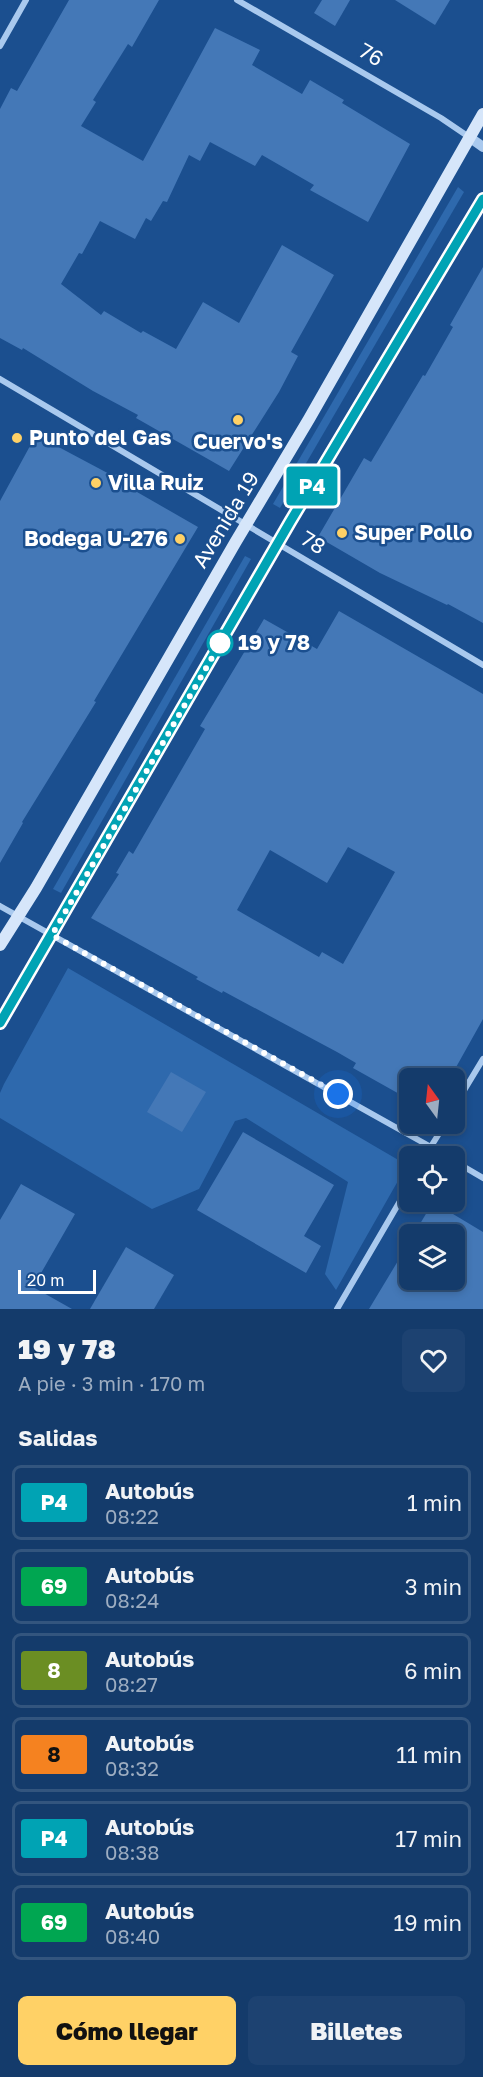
<!DOCTYPE html>
<html lang="es">
<meta charset="utf-8">
<style>
:root{--surface:#143b6b;--page:#1d4271;--text:#f1f3f6;--muted:#9dadc1;--line:#33557e;--accent:#ffd166}
body{margin:0;font-family:"Golos Text",sans-serif;background:var(--page);color:var(--text);height:100vh;display:flex;flex-direction:column;font-size:22px;white-space:nowrap}
*{box-sizing:border-box;margin:0}
p{font-size:20px;color:var(--muted)}
.icon{flex:none;width:33px;height:33px;fill:none;stroke:currentColor;stroke-width:2;stroke-linecap:round;stroke-linejoin:round}
.map{position:relative;height:1309px;overflow:hidden}
.side{display:flex;flex-direction:column;background:var(--surface);flex:1}
.side>*{flex:none}
.badge{padding:0 12px;border-radius:4px;font-size:21px;line-height:39px}
.needle{width:39px;rotate:345deg}
.buttons{position:absolute;left:399px;top:1068px;display:grid;gap:12px}
.buttons a{display:grid;place-items:center;width:66px;height:66px;border-radius:9px;background:var(--surface);box-shadow:0 3px 9px #0003,0 0 0 2px var(--line);font-size:30px}
.scale{position:absolute;left:18px;bottom:15px;width:78px;box-sizing:border-box;padding-left:6px;border:3px solid #fff;border-top:0;font-size:16px;line-height:21px;white-space:nowrap;color:#fff;-webkit-text-stroke:4px #1b4f8f;paint-order:stroke}
.you{position:absolute;width:30px;height:30px;margin:-15px;border:4px solid #fff;border-radius:50%;background:#1a73e8;box-shadow:0 0 0 9px #1a73e833}
.map>.badge{position:absolute;translate:-50% -50%;box-shadow:0 0 0 3px #fff}
h2{padding:0 18px;font-size:22px;line-height:54px}
.round{display:grid;place-items:center;flex:none;width:63px;height:63px;border-radius:9px;background:var(--page)}
.overview{display:flex;align-items:center;justify-content:space-between;height:102px;padding:0 18px}
h1{font-size:28px;font-weight:800;line-height:45px}
.cta{display:flex;gap:12px;margin-top:auto;padding:12px 18px}
.cta a{flex:1;height:69px;border-radius:9px;background:var(--accent);color:#111;font-size:24px;font-weight:800;line-height:69px;text-align:center}
.cta a+a{background:var(--page);color:var(--text)}
ul{padding:0;list-style:none}
li{display:flex;align-items:center;gap:18px;height:75px;margin:0 12px 9px;padding:0 6px;border:3px solid var(--line);border-radius:9px}
li div{flex:1}
li b{display:block;font-size:22px}
li em{font-style:normal}
li .badge{min-width:66px;font-weight:700;text-align:center}
.map>svg:first-child{display:block}
.green{fill:#2e69ad}
.building{fill:#4478b7;fill-rule:evenodd}
.lines{fill:none;stroke-linecap:round;stroke-linejoin:round}
.minor{stroke:#a9c9ee;stroke-width:6}
.tertiary{stroke:#a9c9ee;stroke-width:10}
.secondary{stroke:#d6e6fa;stroke-width:12}
.line-casing{stroke:#fff;stroke-width:14}
.line{stroke:#00a3b4;stroke-width:9}
.walk{stroke:#fff;stroke-width:6;stroke-dasharray:0 10.8}
.poi-dot{fill:#ffd166;stroke:#1b4f8f;stroke-width:2}
.stop-dot{fill:#fff;stroke:#00a3b4;stroke-width:3}
.labels{text-anchor:middle;stroke-width:5;stroke-linejoin:round;paint-order:stroke}
.street-label{font-size:21px;fill:#fff;stroke:#1b4f8f}
.poi-label{font-size:21px;font-weight:bold;fill:#fff;stroke:#1b4f8f;text-anchor:start}
.stop-label{font-size:21px;font-weight:bold;fill:#fff;stroke:#1b4f8f;text-anchor:start}
</style>
<div class="map">
<svg width="483" height="1309" viewBox="0 0 483 1309">
<rect width="100%" height="100%" fill="#1b4f8f"/>
<g class="green">
<polygon points="458,187 464,192 280,508 273,504"/>
<polygon points="245,556 251,559 61,893 53,889"/>
<polygon points="68,968 407,1165 336,1290 325,1274 348,1182 246,1118 235,1121 199,1189 152,1209 0,1118 0,1093 4,1084"/>
</g>
<g class="building">
<polygon points="69,0 159,0 132,47 128,44 93,100 96,102 81,126 143,161 215,28 260,50 252,65 302,94 310,80 344,100 342,103 410,144 368,222 310,190 314,185 262,155 255,166 210,142 200,161 189,155 167,202 163,201 151,221 146,218 135,239 100,221 82,254 79,253 61,284 101,315 104,311 141,333 143,331 176,349 203,302 239,323 282,245 334,275 291,352 298,356 279,392 229,471 136,418 138,415 93,391 23,348 22,350 0,338 0,109 11,88 17,91"/>
<polygon points="322,0 350,0 335,26 314,13"/>
<polygon points="395,0 450,0 435,25"/>
<polygon points="483,267 483,623 448,604 447,605 380,573 318,537 364,458 371,462 423,375 425,376 453,327 450,325"/>
<polygon points="36,435 115,477 116,474 140,488 137,492 198,527 94,701 96,702 22,822 23,823 0,863 0,501"/>
<path d="M339,611L483,694V1019L450,1078H410V1100L353,1068L356,1063L337,1052L223,991L222,993L196,979L198,977L91,918L119,874L116,873L129,851L133,854L205,729L200,726L264,619L317,649ZM348,847L395,872L343,964L322,952L319,957L237,910L270,850L327,883Z"/>
<polygon points="171,1072 206,1092 182,1132 147,1112"/>
<polygon points="243,1132 334,1185 304,1236 321,1246 306,1273 197,1210"/>
<polygon points="21,1184 75,1214 33,1287 72,1309 0,1309 0,1220"/>
<polygon points="433,1202 483,1232 483,1309 369,1309 410,1241 410,1280 454,1280 454,1234 414,1234"/>
<polygon points="126,1247 174,1275 154,1309 90,1309"/>
</g>
<g class="lines">
<g class="minor">
<polyline points="237,0 441,118 469,137"/>
<polyline points="0,46 26,0"/>
<polyline points="0,379 483,665"/>
<polyline points="0,906 447,1156"/>
<polyline points="454,1107 483,1059"/>
<polyline points="425,1156 445,1124"/>
<polyline points="454,1161 483,1178"/>
<polyline points="337,1309 410,1184"/>
</g>
<polyline class="tertiary" points="469,137 483,147"/>
<g class="secondary">
<polyline points="0,945 36,888 235,543 309,419 483,114"/>
<polyline points="0,1023 290,522 483,199"/>
</g>
</g>
<g class="lines">
<defs>
<polyline id="line" points="0,1023 290,522 483,199"/>
</defs>
<use href="#line" class="line-casing"/>
<use href="#line" class="line"/>
<polyline class="walk" points="220,643 224,637 52,935 338,1094"/>
</g>
<g class="poi-dot">
<circle cx="238" cy="420" r="6"/>
<circle cx="17" cy="438" r="6"/>
<circle cx="96" cy="483" r="6"/>
<circle cx="342" cy="533" r="6"/>
<circle cx="180" cy="539" r="6"/>
</g>
<circle class="stop-dot" cx="220" cy="643" r="12"/>
<g class="labels">
<g class="street-label">
<text transform="translate(371 55) rotate(30)" y="7">76</text>
<text transform="translate(226 520) rotate(-59)" y="7">Avenida 19</text>
<text transform="translate(313 543) rotate(31)" y="7">78</text>
</g>
<g class="poi-label">
<text x="29" y="445">Punto del Gas</text>
<text x="238" y="449" text-anchor="middle">Cuervo's</text>
<text x="108" y="490">Villa Ruiz</text>
<text x="354" y="540">Super Pollo</text>
<text x="168" y="546" text-anchor="end">Bodega U-276</text>
</g>
<g class="stop-label">
<text x="238" y="650">19 y 78</text>
</g>
</g>
</svg>
<div class="buttons">
<a><svg class="needle" viewBox="-14 -14 28 28"><path d="M0-13l5 13h-10z" fill="#e53935"/><path d="M0 13l5-13h-10z" fill="#9dadc1"/></svg></a>
<a><svg class="icon" aria-label="locate" viewBox="0 0 24 24"><circle cx="12" cy="12" r="6"/><path d="M12 2v4M12 18v4M2 12h4M18 12h4"/></svg></a>
<a><svg class="icon" aria-label="layers" viewBox="0 0 24 24"><path d="M12 4l9 5-9 5-9-5zM3 14l9 5 9-5"/></svg></a>
</div>
<div class="scale">20 m</div>
<div class="you" style="left:338px;top:1094px"></div>
<b class="badge" style="left:312px;top:486px;background:#00a3b4;color:#fff">P4</b>
</div>
<section class="side">
<div class="overview"><div><h1>19 y 78</h1><p>A pie · 3 min · 170 m</p></div><a class="round"><svg class="icon" aria-label="heart" viewBox="0 0 24 24"><path d="M12 20l-8-8c-3-5 5-10 8-4 3-6 11-1 8 4z"/></svg></a></div>
<h2>Salidas</h2>
<ul>
<li><span class="badge" style="background:#00a3b4;color:#fff">P4</span><div><b>Autobús</b><p>08:22</p></div><em>1 min</em></li>
<li><span class="badge" style="background:#00a651;color:#fff">69</span><div><b>Autobús</b><p>08:24</p></div><em>3 min</em></li>
<li><span class="badge" style="background:#6b8e23;color:#fff">8</span><div><b>Autobús</b><p>08:27</p></div><em>6 min</em></li>
<li><span class="badge" style="background:#f58220;color:#111">8</span><div><b>Autobús</b><p>08:32</p></div><em>11 min</em></li>
<li><span class="badge" style="background:#00a3b4;color:#fff">P4</span><div><b>Autobús</b><p>08:38</p></div><em>17 min</em></li>
<li><span class="badge" style="background:#00a651;color:#fff">69</span><div><b>Autobús</b><p>08:40</p></div><em>19 min</em></li>
</ul>
<div class="cta"><a>Cómo llegar</a><a>Billetes</a></div>
</section>
